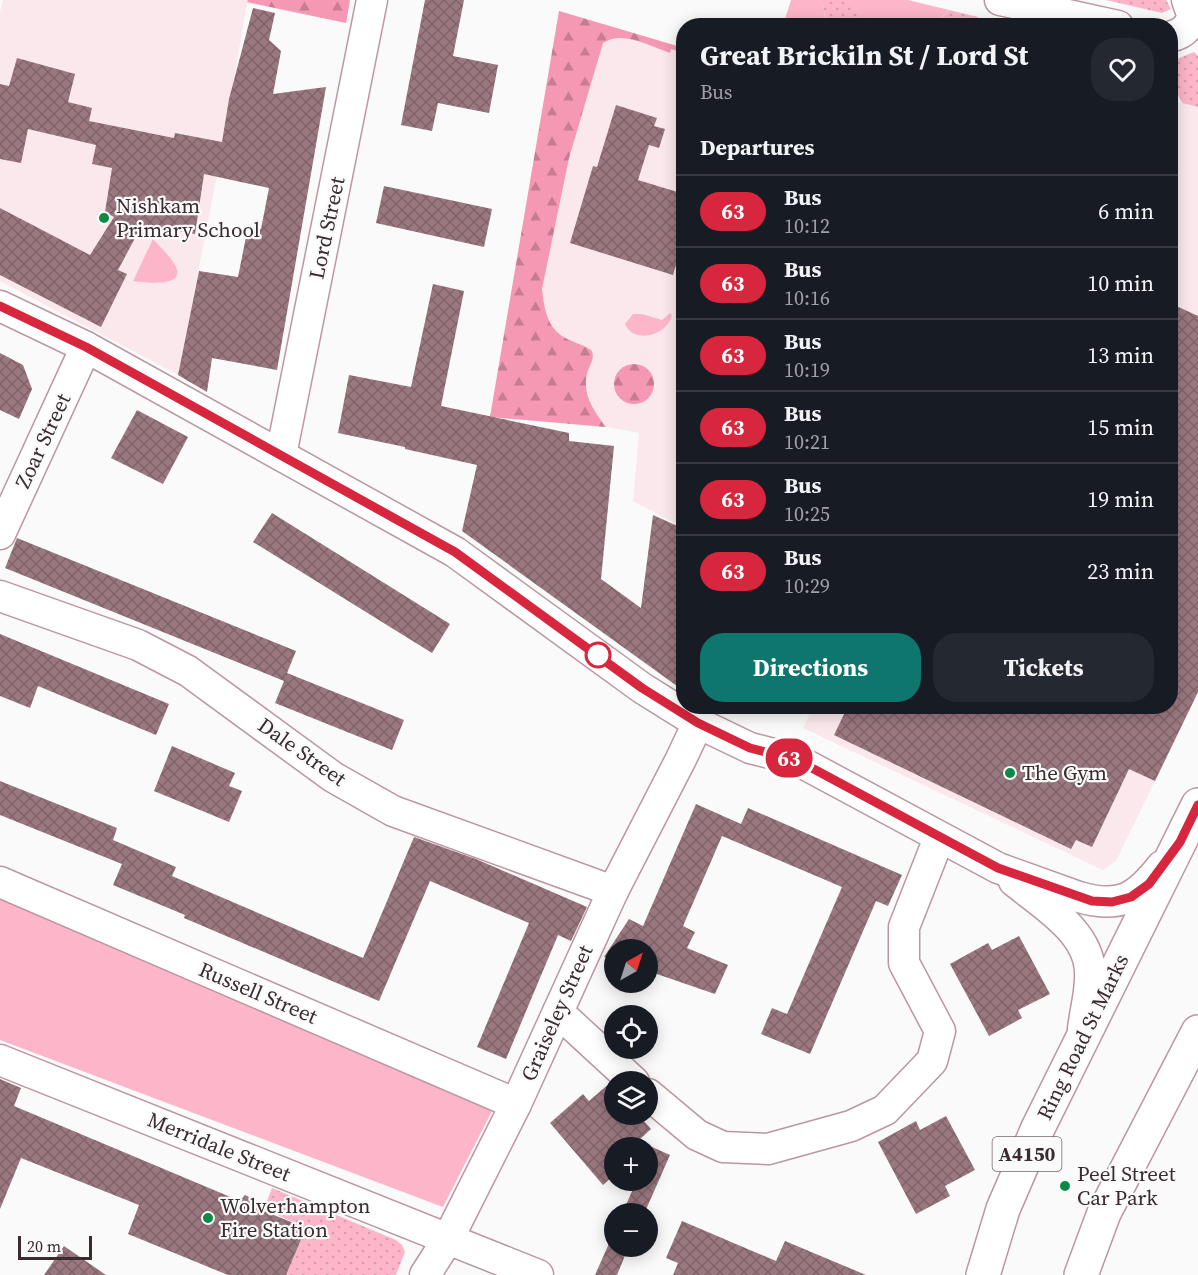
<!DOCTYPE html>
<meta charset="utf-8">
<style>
:root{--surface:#171b24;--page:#242831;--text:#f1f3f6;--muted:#9ea1a6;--line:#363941;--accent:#0f766e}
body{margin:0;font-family:"Source Serif 4",serif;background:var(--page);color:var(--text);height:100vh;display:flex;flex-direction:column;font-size:22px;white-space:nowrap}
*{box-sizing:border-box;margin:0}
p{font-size:20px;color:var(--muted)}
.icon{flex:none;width:33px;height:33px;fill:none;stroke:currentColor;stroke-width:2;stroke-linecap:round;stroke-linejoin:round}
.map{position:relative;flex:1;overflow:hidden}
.details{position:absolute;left:676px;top:18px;width:502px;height:696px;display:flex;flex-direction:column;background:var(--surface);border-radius:24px;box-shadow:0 3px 15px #0003}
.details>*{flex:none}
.badge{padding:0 12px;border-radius:20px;font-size:21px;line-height:39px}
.needle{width:39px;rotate:39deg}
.controls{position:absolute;left:604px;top:939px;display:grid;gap:12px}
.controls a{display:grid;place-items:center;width:54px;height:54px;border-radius:50%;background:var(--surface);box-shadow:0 3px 15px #0003;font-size:30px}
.scale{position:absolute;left:18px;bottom:15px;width:74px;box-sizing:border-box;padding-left:6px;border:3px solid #392b2e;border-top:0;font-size:16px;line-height:21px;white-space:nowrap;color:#392b2e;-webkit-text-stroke:4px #fafafa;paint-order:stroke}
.map>.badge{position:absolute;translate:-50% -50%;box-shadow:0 0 0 3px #fff}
h2{padding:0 24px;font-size:22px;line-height:54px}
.round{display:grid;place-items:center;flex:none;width:63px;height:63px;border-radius:24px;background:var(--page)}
.overview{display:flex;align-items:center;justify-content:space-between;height:102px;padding:0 24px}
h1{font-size:28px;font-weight:700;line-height:45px}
.button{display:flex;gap:12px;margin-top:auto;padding:12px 24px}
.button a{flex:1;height:69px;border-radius:24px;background:var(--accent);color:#fff;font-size:24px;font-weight:700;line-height:69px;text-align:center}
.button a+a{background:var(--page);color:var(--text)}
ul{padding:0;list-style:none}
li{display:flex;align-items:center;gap:18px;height:72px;padding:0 24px;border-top:2px solid var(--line)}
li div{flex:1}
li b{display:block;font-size:22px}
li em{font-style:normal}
li .badge{min-width:66px;font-weight:700;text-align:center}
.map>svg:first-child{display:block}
.built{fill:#fbe8ed}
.grass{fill:url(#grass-dots)}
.forest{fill:url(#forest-firs)}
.green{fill:#fdb6c9}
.building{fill:url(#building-cross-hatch)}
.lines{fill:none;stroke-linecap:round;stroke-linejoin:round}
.minor-casing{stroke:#bb97a0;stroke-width:33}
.trunk-casing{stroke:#bb97a0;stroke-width:36}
.minor{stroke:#fff;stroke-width:30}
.trunk{stroke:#fff;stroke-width:33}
.line-casing{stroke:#fff;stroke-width:14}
.line{stroke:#d7263d;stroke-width:9}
.poi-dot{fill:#0c8a45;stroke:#fafafa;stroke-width:2}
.stop-dot{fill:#fff;stroke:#d7263d;stroke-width:3}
.labels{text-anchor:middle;stroke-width:4.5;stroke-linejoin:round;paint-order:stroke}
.shield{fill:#fafafa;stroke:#73696b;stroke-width:1.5}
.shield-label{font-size:20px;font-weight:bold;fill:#392b2e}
.poi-label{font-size:21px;fill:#392b2e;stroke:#fafafa;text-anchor:start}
.street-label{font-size:21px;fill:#392b2e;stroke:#fafafa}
</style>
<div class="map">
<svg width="1198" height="1275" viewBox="0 0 1198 1275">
<defs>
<pattern id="grass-dots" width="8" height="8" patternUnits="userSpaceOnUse" patternTransform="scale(1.5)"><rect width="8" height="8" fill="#fdb6c9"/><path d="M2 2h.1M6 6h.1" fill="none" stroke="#da9dad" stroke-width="1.8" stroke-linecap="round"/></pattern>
<pattern id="forest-firs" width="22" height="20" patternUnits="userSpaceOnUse" patternTransform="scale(1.5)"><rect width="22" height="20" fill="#f598b3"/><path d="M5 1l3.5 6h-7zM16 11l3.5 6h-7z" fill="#c77c92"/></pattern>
<pattern id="building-cross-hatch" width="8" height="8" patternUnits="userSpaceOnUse" patternTransform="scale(1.5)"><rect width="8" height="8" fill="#9a7880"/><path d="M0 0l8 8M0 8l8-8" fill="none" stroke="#7f6369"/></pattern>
</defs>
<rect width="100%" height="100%" fill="#fafafa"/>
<g class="built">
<polygon points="3,0 350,0 346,23 247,3 219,165 178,375 0,281 0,12"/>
<polygon points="559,11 684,48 684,528 633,501 639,433 606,427 490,417"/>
<polygon points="1172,101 1198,107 1198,693 1116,861 1103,870 803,728 812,709 808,707 1172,706"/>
</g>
<g class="grass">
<path d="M820,0H849C860,16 874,21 892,25H825L824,9Z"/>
<polygon points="1106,0 1166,0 1171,9 1162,13"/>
<polygon points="949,10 978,17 975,25 934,26"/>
<polygon points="1194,52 1198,56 1198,107 1182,103 1178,95 1172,90 1172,61"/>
<polygon points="272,1188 396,1240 402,1245 405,1252 396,1275 286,1275 306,1228 264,1209"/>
</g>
<g class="forest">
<polygon points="248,0 350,0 346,23 247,2"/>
<path d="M559,11L684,48V53L671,49L670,53C649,46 622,30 603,43L569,158L542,289C544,306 546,325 562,336C571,342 583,344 592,351C595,360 589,365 587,374C582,395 594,411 606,427L490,417Z"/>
<circle cx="634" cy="384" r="20"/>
</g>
<g class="green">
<polygon points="791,0 820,0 824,9 825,25 805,21 784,22"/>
<path d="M849,0H908L949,10L934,25C904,26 868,29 849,0Z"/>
<path d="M153,239C160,247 170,256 175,265C188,289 143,282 133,281Z"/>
<path d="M670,313L672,315C668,335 634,345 625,324L633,314H642L662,320Z"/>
<polygon points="0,897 494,1107 443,1207 0,1040"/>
</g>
<g class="building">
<polygon points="425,0 464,0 453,56 498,65 489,113 438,103 432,131 401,125"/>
<polygon points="253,8 275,13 269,40 281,51 273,94 326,87 277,370 212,358 207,392 178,375 199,271 238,277 246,237 251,238 252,227 261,229 269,188 204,174 195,234 142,225 118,270 127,274 101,327 0,275 0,208 90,255 114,217 105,212 112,168 92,164 96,145 28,129 21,163 0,159 0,84 9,86 17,58 75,74 68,102 92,108 89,121 174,138 175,133 222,142 229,99"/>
<polygon points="616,105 657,118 654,126 665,129 659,148 649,145 638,180 684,194 684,238 673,275 570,243 593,166 597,167"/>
<polygon points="384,186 492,209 484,247 376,223"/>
<polygon points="433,284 464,291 441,406 569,433 569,441 614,446 601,579 641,608 653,515 684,529 684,670 677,686 462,531 477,465 405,449 405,447 338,433 349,375 411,387"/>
<polygon points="1172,304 1198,316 1198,692 1155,781 1129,769 1092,847 1076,840 1071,849 834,735 848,706 1172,706"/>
<polygon points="0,353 23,365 32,389 19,419 0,410"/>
<polygon points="137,410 188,437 163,484 111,458"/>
<polygon points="272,513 450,624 432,653 253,542"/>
<polygon points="17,538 296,651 287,673 404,720 392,750 275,703 284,681 5,568"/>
<polygon points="0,634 169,704 156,735 38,686 30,708 0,696"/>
<polygon points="172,746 235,773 229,786 242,791 229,822 154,791"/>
<polygon points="0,781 117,828 113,840 176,867 172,876 363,958 414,837 476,859 587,907 571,941 558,935 506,1059 477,1047 529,923 430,881 379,1001 184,918 185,915 113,885 122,864 0,815"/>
<polygon points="696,804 741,824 748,808 902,875 888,906 876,901 810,1054 761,1034 772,1008 787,1014 842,887 722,836 683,926 695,932 687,948 728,965 715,994 648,971 648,950 615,950 615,960 604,957 629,919 643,926"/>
<polygon points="1019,936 1050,994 1018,1010 1022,1018 989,1036 950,964 988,943 992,950"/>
<polygon points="0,1079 21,1088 14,1106 240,1201 245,1195 259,1202 259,1209 306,1228 286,1275 228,1275 128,1234 139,1205 21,1158 0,1209"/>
<polygon points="610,1083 615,1088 615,1114 638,1114 651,1129 638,1141 649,1145 646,1148 615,1148 615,1174 603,1185 550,1123 583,1094 589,1101"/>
<polygon points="946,1116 975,1170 945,1186 950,1196 916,1214 878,1142 916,1121 920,1130"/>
<polygon points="652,1147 670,1155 644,1214 622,1214 637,1180 648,1180 648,1156"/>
<polygon points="682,1221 776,1261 785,1241 866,1275 673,1275 678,1263 666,1258"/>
<polygon points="615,1230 615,1246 629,1246 617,1275 595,1275"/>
<polygon points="64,1246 106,1275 44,1275"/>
</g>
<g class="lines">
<defs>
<g id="minor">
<polyline points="1000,0 1118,26"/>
<path d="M1172,36C1183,34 1189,27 1193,17L1187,0"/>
<path d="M0,306L86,347L455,552L642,688L698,723L750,748L797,760L998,868L1079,897C1120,909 1137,898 1162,866"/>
<polyline points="281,455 372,0"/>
<polyline points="0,534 86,347"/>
<polyline points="0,596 138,645 188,671 333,777 393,811 613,891"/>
<path d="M1014,881C1042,904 1090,932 1090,973C1091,991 1085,1011 1083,1029"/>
<polyline points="0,882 516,1104"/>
<polyline points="558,1012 634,1082"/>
<polyline points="0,1060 538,1275"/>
<polyline points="648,1094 697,1135 723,1147 768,1149 851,1126 885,1110 932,1061 940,1031 904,963 904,927 939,838"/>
<polyline points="425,1275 448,1239 516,1104 613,891 681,759 698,723"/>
</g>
<g id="trunk">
<polyline points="983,1275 1003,1209 1038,1128 1198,805"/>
<polyline points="1081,1275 1104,1213 1198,1032"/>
</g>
</defs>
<use href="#minor" class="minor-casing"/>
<use href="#trunk" class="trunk-casing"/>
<use href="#minor" class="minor"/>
<use href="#trunk" class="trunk"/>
</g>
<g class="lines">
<defs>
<polyline id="line" points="0,306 86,347 455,552 642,688 698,723 750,748 797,760 998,868 1092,901 1112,902 1131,897 1149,884 1180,842 1198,805"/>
</defs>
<use href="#line" class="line-casing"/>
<use href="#line" class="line"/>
</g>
<g class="poi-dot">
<circle cx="104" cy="218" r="6"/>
<circle cx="1010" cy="773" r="6"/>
<circle cx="1065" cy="1186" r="6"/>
<circle cx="208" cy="1218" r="6"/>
</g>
<circle class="stop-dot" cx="598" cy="655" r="12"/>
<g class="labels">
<rect class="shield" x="992.5" y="1137" width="69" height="34" rx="4.5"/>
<g class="shield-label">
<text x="1027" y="1161">A4150</text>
</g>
<g class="poi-label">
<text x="116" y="213">Nishkam<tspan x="116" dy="24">Primary School</tspan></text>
<text x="1022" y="780">The Gym</text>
<text x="1077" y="1181">Peel Street<tspan x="1077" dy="24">Car Park</tspan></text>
<text x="220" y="1213">Wolverhampton<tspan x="220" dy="24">Fire Station</tspan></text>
</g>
<g class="street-label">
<text transform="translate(327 228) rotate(-78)" y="7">Lord Street</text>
<text transform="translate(43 441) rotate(-65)" y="7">Zoar Street</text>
<text transform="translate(302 752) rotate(35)" y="7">Dale Street</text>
<text transform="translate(258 993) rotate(23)" y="7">Russell Street</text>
<text transform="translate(557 1013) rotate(-66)" y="7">Graiseley Street</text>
<text transform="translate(1083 1037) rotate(-64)" y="7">Ring Road St Marks</text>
<text transform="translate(219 1147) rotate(22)" y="7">Merridale Street</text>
</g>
</g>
</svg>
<div class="controls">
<a><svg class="needle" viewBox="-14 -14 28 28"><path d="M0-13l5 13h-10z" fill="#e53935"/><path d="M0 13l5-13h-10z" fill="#9ea1a6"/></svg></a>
<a><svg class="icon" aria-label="locate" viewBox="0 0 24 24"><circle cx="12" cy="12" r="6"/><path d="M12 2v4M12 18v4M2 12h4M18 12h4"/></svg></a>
<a><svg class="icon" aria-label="layers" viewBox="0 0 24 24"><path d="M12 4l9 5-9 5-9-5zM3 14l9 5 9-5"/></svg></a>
<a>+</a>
<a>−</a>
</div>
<div class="scale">20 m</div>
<b class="badge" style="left:789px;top:758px;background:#d7263d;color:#fff">63</b>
<section class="details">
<div class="overview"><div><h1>Great Brickiln St / Lord St</h1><p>Bus</p></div><a class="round"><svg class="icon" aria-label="heart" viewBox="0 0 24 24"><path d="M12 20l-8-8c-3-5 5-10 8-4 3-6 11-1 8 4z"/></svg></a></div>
<h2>Departures</h2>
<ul>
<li><span class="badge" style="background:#d7263d;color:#fff">63</span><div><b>Bus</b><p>10:12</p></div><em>6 min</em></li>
<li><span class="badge" style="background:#d7263d;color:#fff">63</span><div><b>Bus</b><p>10:16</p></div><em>10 min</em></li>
<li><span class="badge" style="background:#d7263d;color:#fff">63</span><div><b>Bus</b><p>10:19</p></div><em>13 min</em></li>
<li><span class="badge" style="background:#d7263d;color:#fff">63</span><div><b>Bus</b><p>10:21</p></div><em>15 min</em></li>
<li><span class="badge" style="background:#d7263d;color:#fff">63</span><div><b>Bus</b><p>10:25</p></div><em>19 min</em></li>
<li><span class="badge" style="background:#d7263d;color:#fff">63</span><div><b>Bus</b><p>10:29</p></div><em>23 min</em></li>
</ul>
<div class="button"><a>Directions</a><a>Tickets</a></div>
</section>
</div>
